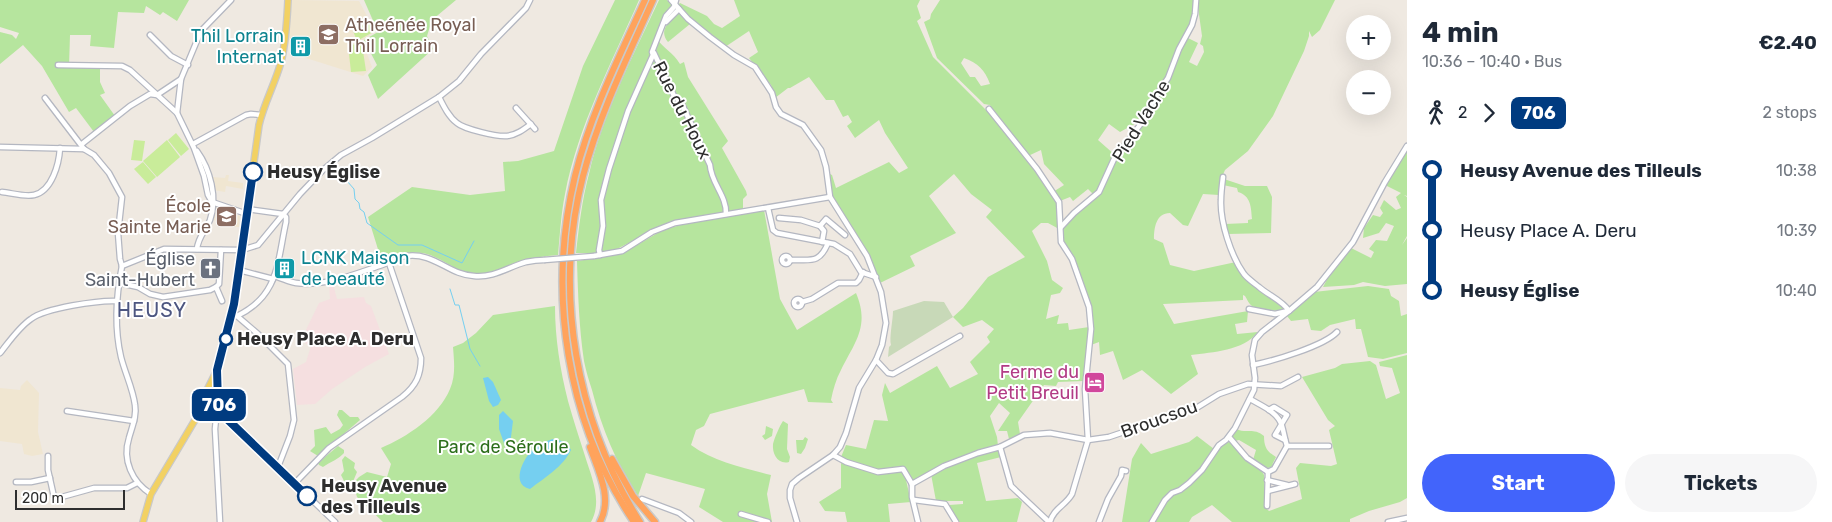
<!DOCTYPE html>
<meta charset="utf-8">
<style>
:root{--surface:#fff;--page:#f6f6f7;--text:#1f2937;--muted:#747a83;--accent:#4264fb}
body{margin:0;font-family:Rubik,sans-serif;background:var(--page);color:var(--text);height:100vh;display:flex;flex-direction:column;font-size:19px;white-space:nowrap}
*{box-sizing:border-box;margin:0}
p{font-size:16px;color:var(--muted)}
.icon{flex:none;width:28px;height:28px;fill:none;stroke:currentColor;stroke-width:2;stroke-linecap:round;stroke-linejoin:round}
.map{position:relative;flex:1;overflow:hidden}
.details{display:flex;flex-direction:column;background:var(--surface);width:425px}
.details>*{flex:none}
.badge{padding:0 10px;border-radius:8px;font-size:18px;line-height:32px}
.fabs{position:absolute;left:1346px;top:15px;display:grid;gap:10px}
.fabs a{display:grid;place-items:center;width:45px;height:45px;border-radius:50%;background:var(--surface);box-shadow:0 5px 20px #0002;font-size:25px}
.scale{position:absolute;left:15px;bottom:12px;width:110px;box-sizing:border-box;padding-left:5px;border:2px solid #2e2e2e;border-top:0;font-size:14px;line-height:18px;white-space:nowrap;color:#2e2e2e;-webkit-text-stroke:4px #fff;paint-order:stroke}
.map>.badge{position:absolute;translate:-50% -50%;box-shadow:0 0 0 2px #fff}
.legs{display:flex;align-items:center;gap:8px;height:55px;padding:0 15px;font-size:16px}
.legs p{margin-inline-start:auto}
.headline{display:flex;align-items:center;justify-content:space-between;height:85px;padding:0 15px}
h1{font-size:28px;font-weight:700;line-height:38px}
.primary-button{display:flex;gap:10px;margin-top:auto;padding:10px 15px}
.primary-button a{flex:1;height:58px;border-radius:30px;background:var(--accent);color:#fff;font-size:20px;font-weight:700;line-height:58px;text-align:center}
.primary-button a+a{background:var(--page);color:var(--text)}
ul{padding:0 15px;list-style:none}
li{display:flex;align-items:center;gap:18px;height:60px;font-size:19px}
li i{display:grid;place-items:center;width:8px;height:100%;margin:0 6px;background:currentColor}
li i::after{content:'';width:12px;height:12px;margin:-6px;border:4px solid;border-radius:50%;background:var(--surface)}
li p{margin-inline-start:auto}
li:first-child i{background:linear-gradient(#0000 50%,currentColor 0)}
li:last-child i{background:linear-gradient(currentColor 50%,#0000 0)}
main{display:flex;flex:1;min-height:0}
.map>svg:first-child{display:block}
.education{fill:#f0e6d1}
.medical{fill:#f5dfe0}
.green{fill:#b6e59e;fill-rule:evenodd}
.cemetery{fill:#c8d9b8}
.pitch{fill:#c9ec9a}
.water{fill:#75cff0}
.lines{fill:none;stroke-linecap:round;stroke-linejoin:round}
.stream{stroke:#75cff0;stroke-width:1}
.minor-casing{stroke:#b4b7c1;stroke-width:7}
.major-casing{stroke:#c9c9c9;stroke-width:8}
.highway-casing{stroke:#c9c9c9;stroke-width:9}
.minor{stroke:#fff;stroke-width:4.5}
.major{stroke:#f2d163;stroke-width:5.5}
.highway{stroke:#ffa35c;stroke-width:6}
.minor-bridge-casing{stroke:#b4b7c1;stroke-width:7;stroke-linecap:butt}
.minor-bridge{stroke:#fff;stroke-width:4.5}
.line-1-casing{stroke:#fff;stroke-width:11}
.line-1{stroke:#003b80;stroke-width:8}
.stop-1-dot{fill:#fff;stroke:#003b80;stroke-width:2.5}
.labels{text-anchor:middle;stroke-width:4;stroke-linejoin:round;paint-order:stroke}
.education-label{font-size:18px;fill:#785e54;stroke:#fff;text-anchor:start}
.culture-label{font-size:18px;fill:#0d838f;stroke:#fff;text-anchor:end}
.street-label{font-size:18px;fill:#2e2e2e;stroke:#fff}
.stop-label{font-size:18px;font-weight:bold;fill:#2e2e2e;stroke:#fff;text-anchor:start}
.worship-label{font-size:18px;fill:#5b616d;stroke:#fff;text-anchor:end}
.hotel-label{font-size:18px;fill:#b23c85;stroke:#fff;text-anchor:end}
.park-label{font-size:18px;fill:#2c6e1b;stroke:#fff}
.quarter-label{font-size:20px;letter-spacing:1px;fill:#4d5680;stroke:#fff}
</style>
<main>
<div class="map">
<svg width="1407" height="522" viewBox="0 0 1407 522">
<rect width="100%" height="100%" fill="#efe9e1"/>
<g class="education">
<polygon points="292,0 359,1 375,31 362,41 372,67 363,76 290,53 288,40"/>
<polygon points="226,175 229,175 228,181 243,183 243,189 226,186 225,192 213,190 212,177 225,178"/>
<polygon points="216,206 240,216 239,227 224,227 213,219 215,207"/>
<polygon points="27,380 39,393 38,432 43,454 32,456 24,454 22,444 0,441 0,388 20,390 21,386"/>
</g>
<polygon class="medical" points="329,284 333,284 337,299 364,297 366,303 371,306 389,354 365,367 332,389 315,404 297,405 293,369 306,362 311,346 305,343 305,332 319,303 330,299"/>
<g class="green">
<polygon points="0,0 189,0 177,21 163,12 160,15 146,6 144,13 118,12 114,48 90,46 91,35 70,35 69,67 100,66 100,82 105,93 100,95 115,116 94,132 76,108 69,112 42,66 23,45 0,64 0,32 12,35 16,39 19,33 0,27"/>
<polygon points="364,0 456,0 432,20 427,36 433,49 378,99 368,75 377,65 364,40 378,32"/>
<path d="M615,0H639C612,62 578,126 565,194C561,214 560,234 558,255C544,256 530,258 517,262C507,266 495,273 484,275C461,278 444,257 423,253C408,251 394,255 381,259L368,217L412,187L470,195L505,191L503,162L518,161L554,151L583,66Z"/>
<path d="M659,0H667L672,6L656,38C664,49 673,52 680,64L684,62L688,77L728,141L722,148L746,191L747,195L743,199V209L669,222L617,249L595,253H576C579,226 582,200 589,174C603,113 633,56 659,0Z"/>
<polygon points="734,0 920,0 917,6 921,18 917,21 933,57 994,118 1042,180 1058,205 1059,229 1048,223 1041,223 1032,231 1047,261 1052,280 1063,288 1060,293 1051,295 1046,319 1059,315 1057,324 1068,323 1069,330 1089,327 1084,381 1058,382 1056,386 1044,385 1018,422 1020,434 1009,439 1007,431 998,431 1010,413 999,403 990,416 997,437 998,446 951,462 912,481 904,471 911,502 888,504 890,522 847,522 845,512 825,511 819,502 841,488 841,463 850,466 851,465 841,457 846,445 866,449 874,420 888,421 882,395 885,383 890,393 937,366 950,388 978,374 970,362 990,342 987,337 994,329 982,320 963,327 953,317 963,308 988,277 1025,257 986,217 992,210 971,194 954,174 929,196 956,233 910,256 915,266 880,283 875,269 826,186 826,172 832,175 836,188 889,162 899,173 908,168 885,133 879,120 855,138 847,126 852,122 848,115 843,117 834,100 826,100 809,77 790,88 788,88 775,98 771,85 749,58 758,52 749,31 725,47 694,22 678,5 680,3 707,16 714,24 722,28 740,16"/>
<path d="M940,0H1195L1192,23L1168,76L1140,121L1120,132L1109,124L1098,140L1115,155L1103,183L1094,195L1088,189L1073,201L1070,197L1060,201L1053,192L1064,185L1044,164L1041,150L1028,156L993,114L990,105L984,104L937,58L924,22L930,19L931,14ZM964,58C978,63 985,70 990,84L981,86L975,77H970L961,63Z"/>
<path d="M1197,0H1335L1320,30L1312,37L1309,31V36L1304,51L1273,116L1248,151L1225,170L1222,177L1219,195L1203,194L1188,226L1183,225L1170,213C1156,213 1154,228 1154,239L1163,243L1170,265L1194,271L1236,262L1246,278L1285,309C1277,312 1259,311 1252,306C1249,304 1247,299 1245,296L1243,295V300L1163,304L1174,324L1248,311L1247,322L1235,324L1237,334L1258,332C1243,351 1213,352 1191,355L1198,374L1171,394L1142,370L1123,380L1113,351L1100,355L1099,342L1091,345L1092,320L1090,303L1073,255L1062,240L1061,230L1079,211L1098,195L1104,185L1115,161L1146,120L1153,105L1169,80L1186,37L1198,43L1189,62L1197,66L1204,52L1203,46L1200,44L1202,36Z"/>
<path d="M678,13L680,14L690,24L668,42C658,29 670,22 678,13Z"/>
<polygon points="1407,148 1407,196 1404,195 1407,197 1407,236 1402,245 1407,238 1407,284 1385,286 1363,282 1354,285 1323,287 1332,270 1351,248 1371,258 1374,252 1369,249 1376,240 1387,241 1394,226 1386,223 1379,233 1363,238 1364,228 1373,215 1380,217 1383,213 1380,208 1384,200 1396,210 1401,208 1396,197 1401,193 1385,185"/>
<path d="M1224,179L1245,186H1267L1272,197L1271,233L1228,234L1225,224L1248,223V220L1252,219C1251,207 1251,196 1238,192L1237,188L1223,185Z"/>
<path d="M764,210L780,299L797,330L856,293C870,326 855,342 841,370C836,379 833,390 831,400L833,403L808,402L804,389L710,414L704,426L696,430L691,445C714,462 744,468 771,475L767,494L772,522H723L699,507L705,489L646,473L638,496C616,463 602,429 592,390C589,381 586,371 584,361C579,327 578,294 577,261L616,255L632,248L661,231L680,225Z"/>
<polygon points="1368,286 1389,289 1391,296 1399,301 1401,316 1407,314 1407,353 1383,359 1368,357 1361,329 1356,329 1355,319 1330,325 1321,331 1311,330 1308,319 1291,321 1287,316 1314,292"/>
<path d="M555,306C555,338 560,369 568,401C573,419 579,437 585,456C591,476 603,501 591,522H383L357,497L355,490L349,491L341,475L344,471L342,460L345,456L355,463L354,468L357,472L352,484L354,485V482L359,477L367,472L387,477L391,464L381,448C407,437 439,416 450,389C456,376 454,360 453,347L463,343L476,333L493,315Z"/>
<polygon points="1407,355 1407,498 1400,502 1369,511 1350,519 1350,522 1232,522 1212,505 1192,517 1189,522 1153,522 1170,496 1182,490 1219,448 1228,442 1231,443 1247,461 1261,470 1264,475 1265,502 1264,506 1269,511 1302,499 1296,468 1300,463 1331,466 1337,464 1329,430 1335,426 1328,420 1302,377 1335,368 1342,364 1370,361 1376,365 1386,399 1400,393 1392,368 1380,366 1379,362"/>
<polygon points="339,410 342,410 350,417 358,417 360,420 318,456 310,451 315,446 314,430 326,427 331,434 340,429 343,425 337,415"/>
<path d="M783,421L788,424L787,449L790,457L789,462C778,465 772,454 773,444C774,439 780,425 783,421Z"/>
<polygon points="766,426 773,429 772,436 765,440 762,436 765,434"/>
<path d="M1236,429C1247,434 1253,427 1264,436C1264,447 1267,452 1276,457L1272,465L1278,458L1273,466L1268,468L1253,460L1256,450L1239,440L1235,441L1231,437Z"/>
<polygon points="1197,436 1214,449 1200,471 1180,489 1168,494 1158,506 1150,522 1122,522 1132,459 1141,443 1151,454 1189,442"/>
<polygon points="805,437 808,439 805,448 801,454 797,453 796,440 803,440"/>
<path d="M338,446L344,450V453C339,459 330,462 323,467L319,465L318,463Z"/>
<polygon points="998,450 1001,457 977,463 986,501 1018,498 1022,502 1017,522 958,522 949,505 963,504 963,501 936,501 931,474 983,452"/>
</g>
<path class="cemetery" d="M924,301L944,302L953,317L888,357L889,347L891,345C889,338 893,320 893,311Z"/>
<g class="pitch">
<polygon points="370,21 375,31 357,41 353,31"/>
<polygon points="362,44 366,71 351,72 348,45"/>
<polygon points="176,133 189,149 181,156 168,140"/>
<polygon points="134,140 145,141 142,161 131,160"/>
<polygon points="167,140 180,157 157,177 143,161"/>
<polygon points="143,162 156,177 148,184 134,169"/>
</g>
<g class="water">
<polygon points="488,377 493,382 501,400 498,405 493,407 489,401 483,378"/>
<polygon points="503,411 513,421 510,445 505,446 499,429 499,415"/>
<path d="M553,439L566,442L571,450C563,467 544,478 530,489C508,484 526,452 538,445C542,442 548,441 553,439Z"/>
</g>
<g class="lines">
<g class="stream">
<polyline points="337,171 346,177 347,181 354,189 355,199 359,203 360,209 364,212 367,223 398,245 422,245 462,263 474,241"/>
<polyline points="450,289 455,305 459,305 470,349 480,366"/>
</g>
<defs>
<g id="minor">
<polyline points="671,0 688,19 710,37 734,55 755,67 772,93 776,107 781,114 803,125 821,150 826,167 830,197 867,256 881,292 886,323 882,345 876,360 859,388 846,433 840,447 833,455 799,478 792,484 790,490 790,498 797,522"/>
<polyline points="666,22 679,9"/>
<polyline points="150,35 171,56 188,65"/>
<path d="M654,53L674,96L681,102L710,165C711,183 727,196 726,214"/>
<polyline points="58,65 122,66 130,70 177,113"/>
<polyline points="181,79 177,113 194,148 204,176 208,195 212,202"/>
<path d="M439,97C444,107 449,117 457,123C464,129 497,137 507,136C516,135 523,130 531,124"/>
<polyline points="45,98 84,149 94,155 109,173 122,197 118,233 120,259 122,266"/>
<polyline points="516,108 535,129"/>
<path d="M989,109L1037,169L1059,202L1061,242L1072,259L1089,307L1091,329L1085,389L1088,440L1072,494C1066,505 1053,509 1050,522"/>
<polyline points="82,144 130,106 150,94 157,95 181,79 201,31 231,0"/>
<polyline points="193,144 246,115 251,114 261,115"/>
<polyline points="0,147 84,149"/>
<path d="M1223,177C1222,185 1221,193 1221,200C1220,222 1231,256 1244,274C1248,279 1254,283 1259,287C1268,295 1283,301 1289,311"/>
<path d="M2,192C12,193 24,197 34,195C52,191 59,164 60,148"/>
<polyline points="212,202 247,214"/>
<polyline points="768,208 773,230 777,233 834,244 850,254 861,272 876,277"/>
<polyline points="247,209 283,214"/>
<polyline points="779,218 801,220 820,226"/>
<polyline points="1061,227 1074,213 1099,192 1114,159 1143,121 1154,99 1168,78 1179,49 1192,25 1195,14 1196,0"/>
<polyline points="822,242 824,231 820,226 826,219 845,235"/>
<path d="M197,249C198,237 206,230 210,220C218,198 210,169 197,151"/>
<polyline points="221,250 219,284 216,287 222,301"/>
<polyline points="600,255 599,250 603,226 601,200 609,169 628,111 653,55 652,52 666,16 674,7 676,0"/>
<circle cx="786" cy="260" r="4"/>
<polyline points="594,256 622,251 652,232 675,223 830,197"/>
<path d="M790,260C810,259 819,265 828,243"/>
<polyline points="122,266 164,249 242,250 258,245 300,194 323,170 341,155 372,138 439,97 459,81 481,54 526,8 530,0"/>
<path d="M122,266C116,296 114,327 121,357C125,373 133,389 135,405C137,416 132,427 129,438C122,460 132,482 151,494"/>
<polyline points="239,270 273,279"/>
<path d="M274,276C282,278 289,282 296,283C324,287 355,274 382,265C391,262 397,257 406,256C434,252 449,275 474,276C494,278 508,267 526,262C531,261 538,260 544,260"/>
<polyline points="120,283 138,287 150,294 163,297 210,290 216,287"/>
<circle cx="798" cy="303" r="4"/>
<polyline points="802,302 812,299 838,283 856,283 859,280 863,272"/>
<polyline points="1249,309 1275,314 1288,311"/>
<path d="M235,315L237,316C279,296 277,263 286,222V217L283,214"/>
<polyline points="237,316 258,334 288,364 294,420 290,436 278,467"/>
<path d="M0,353C9,342 19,327 31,319C45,308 99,300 117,301"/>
<polyline points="876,360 888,373 893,374 960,336"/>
<path d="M1253,365C1273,361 1324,346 1337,332"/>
<polyline points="218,399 215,429 220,522"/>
<path d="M1250,399C1262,406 1278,412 1282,426C1284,433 1285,440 1287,446L1274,469L1268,472L1267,506"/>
<polyline points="208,404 227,419 335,522"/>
<polyline points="1269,410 1274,407 1287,415 1275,435 1285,440"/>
<polyline points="67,411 134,421"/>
<polyline points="1229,437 1247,458 1268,472"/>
<polyline points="1287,446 1329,446"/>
<polyline points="1000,447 1011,486 1049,522"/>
<polyline points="833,455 846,462 878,472 903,469 912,484"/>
<polyline points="48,456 48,470 54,497 58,498 94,488 127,488 137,483"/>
<polyline points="1267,480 1287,485"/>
<polyline points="16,482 31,482 50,478"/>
<path d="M295,483L329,448L402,397C416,386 421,375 421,358L389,263"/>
<polyline points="912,484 944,466 978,453 1000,447 1024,435 1050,433 1088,440 1109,437 1198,407 1219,394 1248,384 1281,386 1298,377"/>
<polyline points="912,484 912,497 918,522"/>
<polyline points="1268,491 1295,484"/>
<polyline points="642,499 679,513 691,522"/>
<polyline points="914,500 945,504 956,522"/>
<polyline points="741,514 768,522"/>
<polyline points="1099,522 1108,499 1121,476 1122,470 1126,471"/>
<polyline points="1152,522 1165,500 1172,493 1180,490 1189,483 1202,470 1219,445 1226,440 1235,428 1254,390 1255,378 1252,355 1255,340 1262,332 1289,311 1317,287 1353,242 1385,182 1407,146"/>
<polyline points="1388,522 1407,518"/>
</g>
<g id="major">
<path d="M195,420L202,400L217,370L229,327L237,285L259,125C264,103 275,84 281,62C286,42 287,21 288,0"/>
<polyline points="143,522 151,494 195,420 205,406 216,401 218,398 217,372"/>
</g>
<g id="highway">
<path d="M590,447C598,470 613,498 600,522"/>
<polyline points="612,459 633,496 655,522"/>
<path d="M634,522C566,422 547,293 575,176C590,115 619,57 645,0"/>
<path d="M640,522C576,421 553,293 583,176C599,115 627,58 653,0"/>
</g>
</defs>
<use href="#minor" class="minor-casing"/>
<use href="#major" class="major-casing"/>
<use href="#highway" class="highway-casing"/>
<use href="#minor" class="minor"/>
<use href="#major" class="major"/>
<use href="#highway" class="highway"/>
<defs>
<polyline id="minor-bridge" points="544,260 594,256"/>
</defs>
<use href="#minor-bridge" class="minor-bridge-casing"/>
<use href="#minor-bridge" class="minor-bridge"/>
</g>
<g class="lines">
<defs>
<polyline id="line-1" points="253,172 234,304 217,370 218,402 227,419 307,496"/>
</defs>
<use href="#line-1" class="line-1-casing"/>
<use href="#line-1" class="line-1"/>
</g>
<defs>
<symbol id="school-square" viewBox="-11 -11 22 22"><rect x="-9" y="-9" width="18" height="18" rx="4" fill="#8d6e63" stroke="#fff"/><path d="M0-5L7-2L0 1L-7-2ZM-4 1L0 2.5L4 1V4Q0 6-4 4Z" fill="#fff"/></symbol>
<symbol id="building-square" viewBox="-11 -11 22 22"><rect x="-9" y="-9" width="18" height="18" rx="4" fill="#0f9aa8" stroke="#fff"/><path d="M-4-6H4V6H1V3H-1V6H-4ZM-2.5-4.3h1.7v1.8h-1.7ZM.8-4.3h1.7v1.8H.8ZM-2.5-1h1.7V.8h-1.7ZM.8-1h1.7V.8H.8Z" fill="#fff"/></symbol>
<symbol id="church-square" viewBox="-11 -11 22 22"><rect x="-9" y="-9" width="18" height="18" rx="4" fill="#6b7280" stroke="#fff"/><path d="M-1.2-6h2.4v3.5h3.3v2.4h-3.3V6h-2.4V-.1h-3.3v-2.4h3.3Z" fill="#fff"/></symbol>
<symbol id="hotel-square" viewBox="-11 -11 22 22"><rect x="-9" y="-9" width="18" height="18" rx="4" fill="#d1479c" stroke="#fff"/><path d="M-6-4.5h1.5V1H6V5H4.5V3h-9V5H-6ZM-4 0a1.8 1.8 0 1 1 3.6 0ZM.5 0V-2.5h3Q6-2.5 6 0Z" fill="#fff"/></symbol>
</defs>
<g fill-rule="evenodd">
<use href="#school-square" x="316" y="22" width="25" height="25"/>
<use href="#building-square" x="288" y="34" width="25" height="25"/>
<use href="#school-square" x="214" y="204" width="25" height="25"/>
<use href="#building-square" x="272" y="256" width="25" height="25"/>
<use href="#church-square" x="198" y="256" width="25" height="25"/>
<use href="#hotel-square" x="1082" y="370" width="25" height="25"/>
</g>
<g class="stop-1-dot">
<circle cx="253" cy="172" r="9"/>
<circle cx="226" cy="339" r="6"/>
<circle cx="307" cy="496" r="9"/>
</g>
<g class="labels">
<g class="education-label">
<text x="345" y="31">Atheénée Royal<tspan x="345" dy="21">Thil Lorrain</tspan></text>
<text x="211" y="212" text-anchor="end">École<tspan x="211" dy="21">Sainte Marie</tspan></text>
</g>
<g class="culture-label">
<text x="284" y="42">Thil Lorrain<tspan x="284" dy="21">Internat</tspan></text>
<text x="301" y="264" text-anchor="start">LCNK Maison<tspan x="301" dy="21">de beauté</tspan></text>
</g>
<g class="street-label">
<text transform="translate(682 110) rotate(63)" y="6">Rue du Houx</text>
<text transform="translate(1141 121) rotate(-58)" y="6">Pied Vache</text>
<text transform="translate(1159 419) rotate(-20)" y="6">Broucsou</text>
</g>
<g class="stop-label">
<text x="267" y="178">Heusy Église</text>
<text x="237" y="345">Heusy Place A. Deru</text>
<text x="321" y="492">Heusy Avenue<tspan x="321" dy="21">des Tilleuls</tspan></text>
</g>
<g class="worship-label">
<text x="195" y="265">Église<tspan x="195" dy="21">Saint-Hubert</tspan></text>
</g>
<g class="hotel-label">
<text x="1079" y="378">Ferme du<tspan x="1079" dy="21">Petit Breuil</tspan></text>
</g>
<g class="park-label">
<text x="503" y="453">Parc de Séroule</text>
</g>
<g class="quarter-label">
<text x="152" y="317">HEUSY</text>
</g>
</g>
</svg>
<div class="fabs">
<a>+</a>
<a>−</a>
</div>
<div class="scale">200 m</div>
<b class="badge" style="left:219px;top:405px;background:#003b80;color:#fff">706</b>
</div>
<section class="details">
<div class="headline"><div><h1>4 min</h1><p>10:36 – 10:40 · Bus</p></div><b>€2.40</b></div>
<div class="legs"><svg class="icon" aria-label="walk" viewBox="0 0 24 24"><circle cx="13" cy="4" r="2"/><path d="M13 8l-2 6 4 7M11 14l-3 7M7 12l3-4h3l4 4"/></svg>2<svg class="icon" aria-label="forward" viewBox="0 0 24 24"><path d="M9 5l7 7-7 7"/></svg><b class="badge" style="background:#003b80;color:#fff">706</b><p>2 stops</p></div>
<ul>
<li><i style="color:#003b80"></i><b>Heusy Avenue des Tilleuls</b><p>10:38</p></li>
<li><i style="color:#003b80"></i><span>Heusy Place A. Deru</span><p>10:39</p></li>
<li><i style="color:#003b80"></i><b>Heusy Église</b><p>10:40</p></li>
</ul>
<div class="primary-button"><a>Start</a><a>Tickets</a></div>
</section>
</main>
